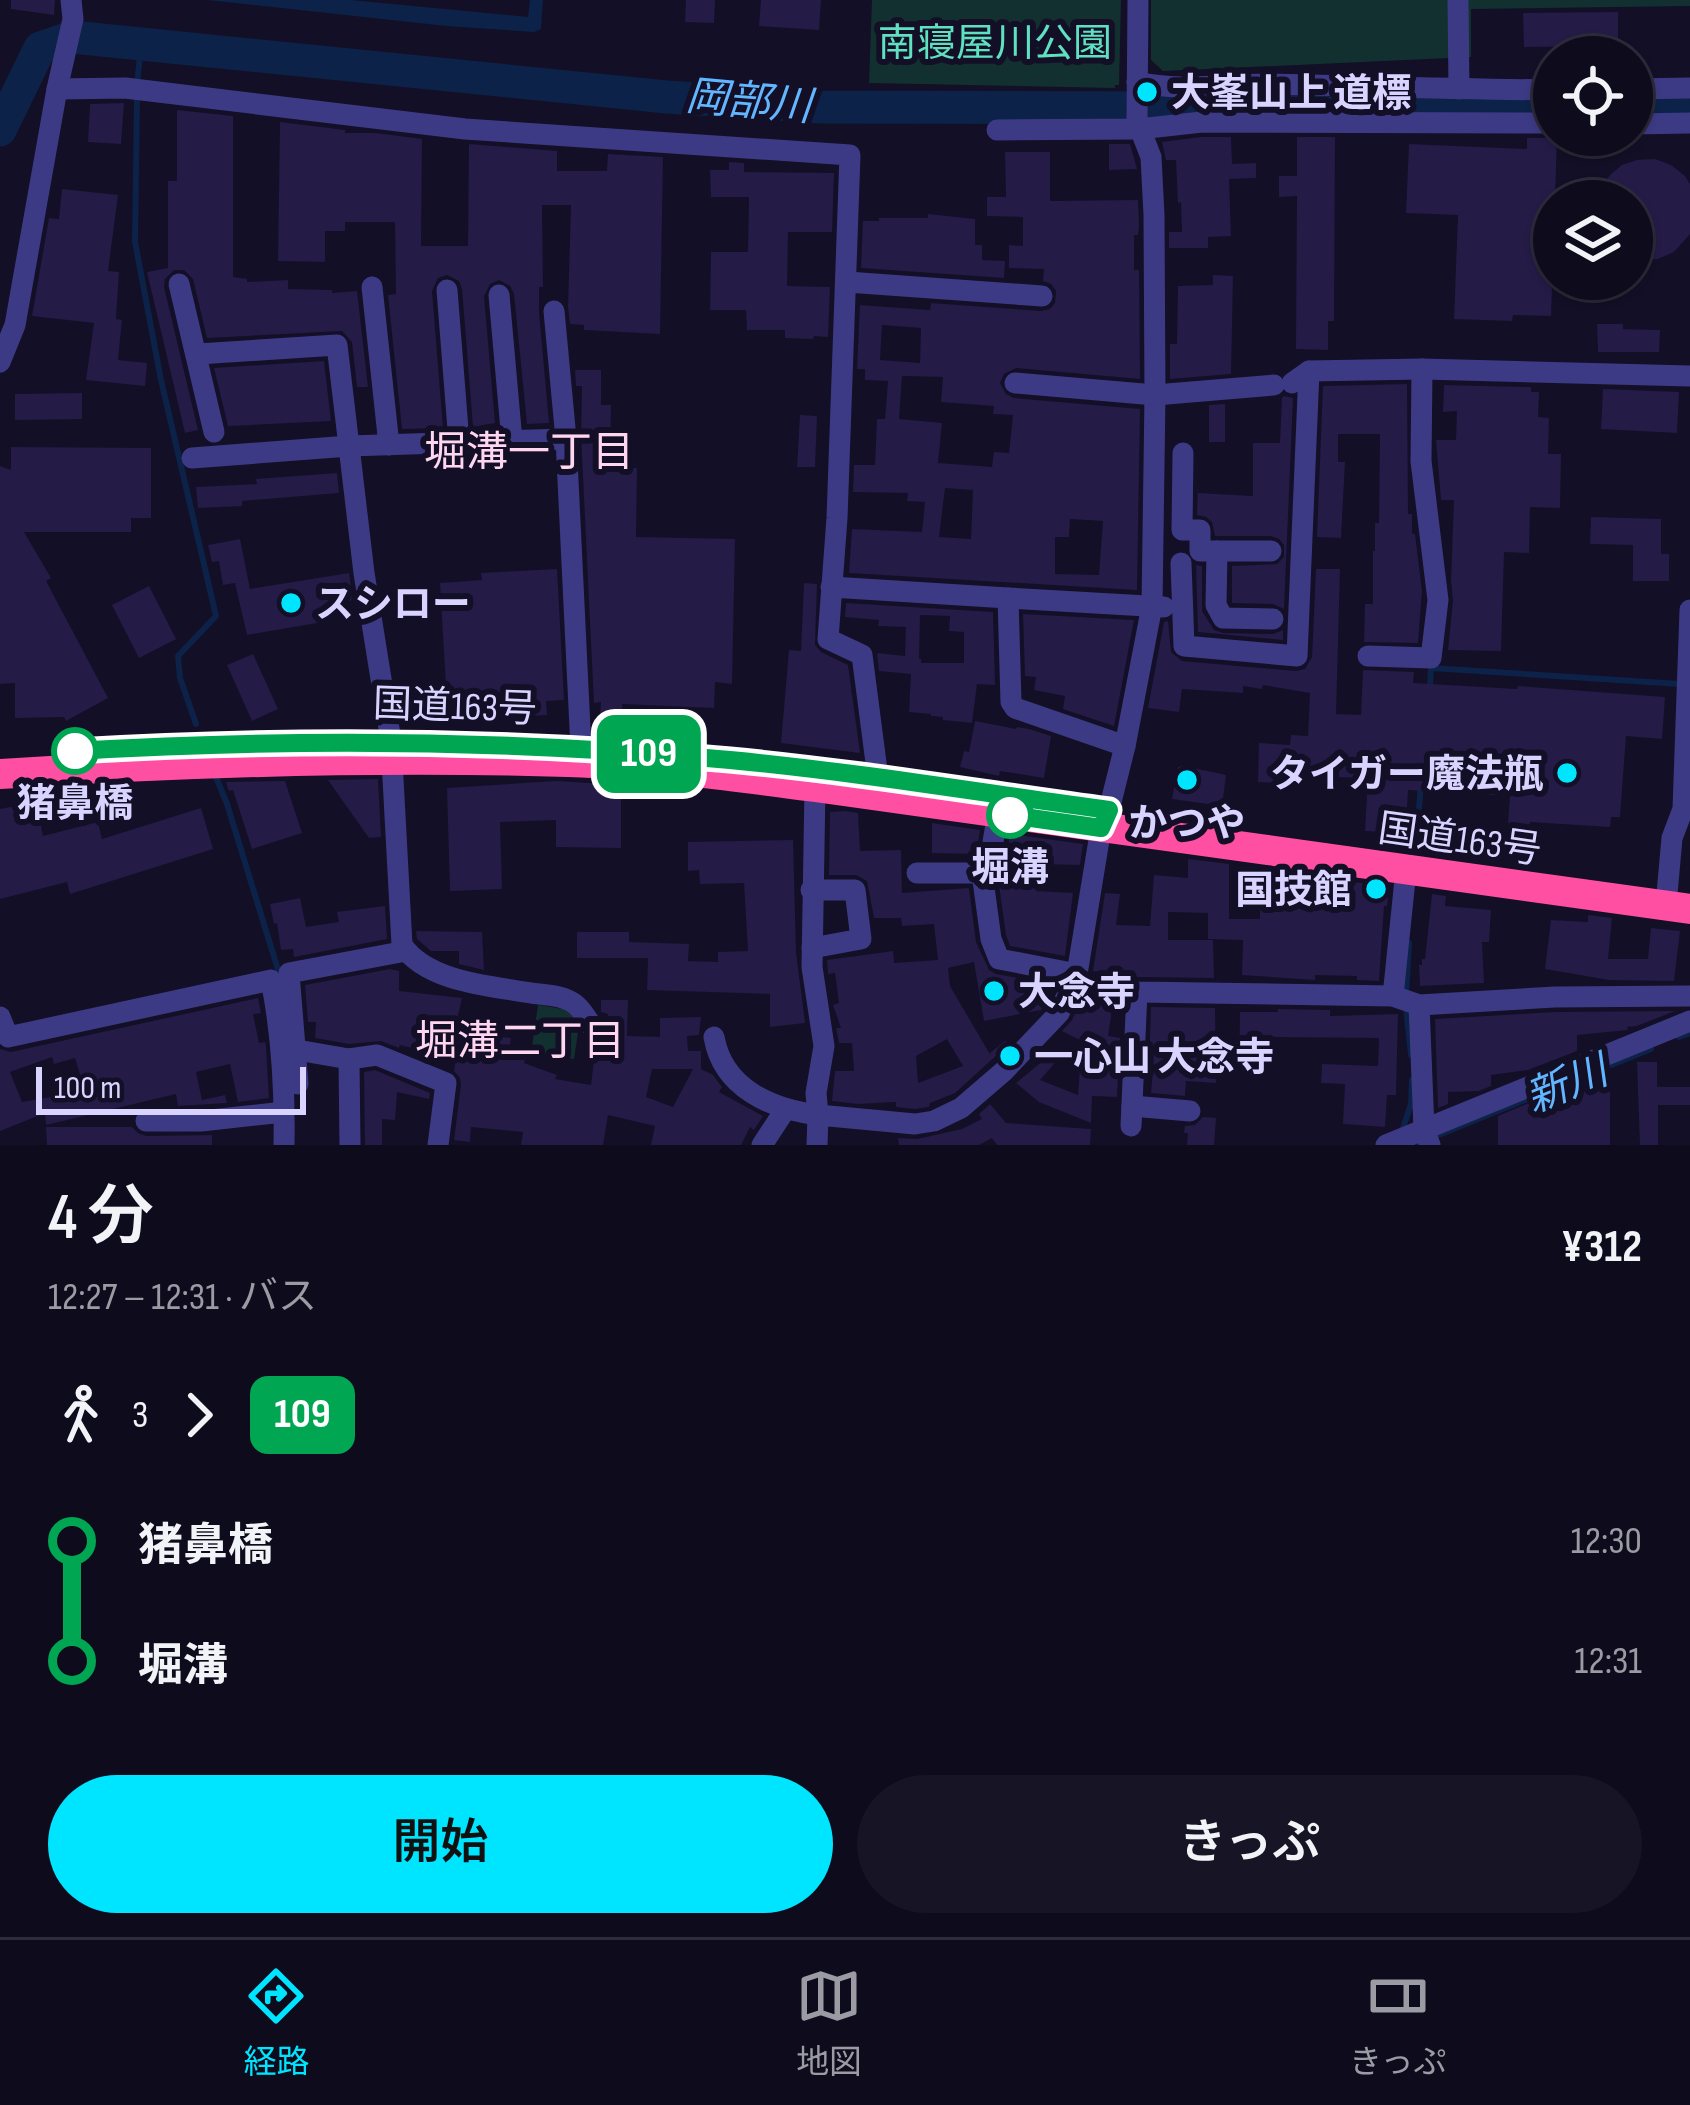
<!DOCTYPE html>
<html lang="ja">
<meta charset="utf-8">
<style>
:root{--surface:#0e0b1c;--page:#171425;--text:#f1f3f6;--muted:#9b9ba3;--line:#2e2b3b;--accent:#00e5ff}
body{margin:0;font-family:"Sofia Sans Condensed","Noto Sans JP",sans-serif;background:var(--page);color:var(--text);height:100vh;display:flex;flex-direction:column;font-size:45px;white-space:nowrap}
*{box-sizing:border-box;margin:0}
p{font-size:39px;color:var(--muted)}
.icon{flex:none;width:66px;height:66px;fill:none;stroke:currentColor;stroke-width:2;stroke-linecap:round;stroke-linejoin:round}
.map{position:relative;height:1145px;overflow:hidden}
.panel{display:flex;flex-direction:column;background:var(--surface);flex:1}
.panel>*{flex:none}
.badge{padding:0 24px;border-radius:18px;font-size:42px;line-height:78px}
.controls{position:absolute;left:1533px;top:36px;display:grid;gap:24px}
.controls a{display:grid;place-items:center;width:120px;height:120px;border-radius:50%;background:var(--surface);box-shadow:0 3px 9px #0004,0 0 0 3px var(--line);font-size:60px}
.scale{position:absolute;left:36px;bottom:30px;width:270px;box-sizing:border-box;padding-left:12px;border:6px solid #d9d4ff;border-top:0;font-size:33px;line-height:42px;white-space:nowrap;color:#d9d4ff;-webkit-text-stroke:9px #130f26;paint-order:stroke}
.map>.badge{position:absolute;translate:-50% -50%;box-shadow:0 0 0 6px #fff}
.legs{display:flex;align-items:center;gap:18px;height:132px;padding:0 48px;font-size:39px}
.legs p{margin-inline-start:auto}
.headline{display:flex;align-items:center;justify-content:space-between;height:204px;padding:0 48px}
h1{font-size:66px;font-weight:600;line-height:90px}
.button{display:flex;gap:24px;margin-top:auto;padding:24px 48px}
.button a{flex:1;height:138px;border-radius:72px;background:var(--accent);color:#111;font-size:48px;font-weight:600;line-height:138px;text-align:center}
.button a+a{background:var(--page);color:var(--text)}
ul{padding:0 48px;list-style:none}
li{display:flex;align-items:center;gap:42px;height:120px;font-size:45px}
li i{display:grid;place-items:center;width:18px;height:100%;margin:0 15px;background:currentColor}
li i::after{content:'';width:30px;height:30px;margin:-15px;border:9px solid;border-radius:50%;background:var(--surface)}
li p{margin-inline-start:auto}
li:first-child i{background:linear-gradient(#0000 50%,currentColor 0)}
li:last-child i{background:linear-gradient(currentColor 50%,#0000 0)}
.tab-bar{display:flex;justify-content:space-around;align-items:center;height:168px;border-top:3px solid var(--line);background:var(--surface);font-size:33px;color:var(--muted)}
.tab-bar a{display:grid;justify-items:center;gap:6px}
.tab-bar .active{color:var(--accent)}
.map>svg:first-child{display:block}
.green{fill:#12302f}
.water{fill:#0c2248}
.lines{fill:none;stroke-linecap:round;stroke-linejoin:round}
.stream{stroke:#0c2248;stroke-width:6}
.river{stroke:#0c2248;stroke-width:33}
.building{fill:#241b47;fill-rule:evenodd}
.minor{stroke:#3d3a85;stroke-width:21}
.highway{stroke:#ff4fa3;stroke-width:30}
.line-1-casing{stroke:#fff;stroke-width:27}
.line-1{stroke:#00a651;stroke-width:18}
.poi-dot{fill:#00e5ff;stroke:#130f26;stroke-width:4.5}
.stop-1-dot{fill:#fff;stroke:#00a651;stroke-width:6}
.labels{text-anchor:middle;stroke-width:12;stroke-linejoin:round;paint-order:stroke}
.park-label{font-size:39px;fill:#5fe0c0;stroke:#130f26}
.poi-label{font-size:39px;font-weight:bold;fill:#d9d4ff;stroke:#130f26;text-anchor:start}
.street-label{font-size:39px;fill:#d9d4ff;stroke:#130f26}
.stop-label{font-size:39px;font-weight:bold;fill:#d9d4ff;stroke:#130f26}
.water-label{font-size:42px;font-style:italic;fill:#62b6ff;stroke:#130f26}
.neighbourhood-label{font-size:42px;fill:#ffd6f0;stroke:#130f26}
</style>
<div class="map">
<svg width="1690" height="1145" viewBox="0 0 1690 1145">
<rect width="100%" height="100%" fill="#130f26"/>
<g class="green">
<polygon points="872,0 1121,0 1119,85 1115,85 1115,88 869,83"/>
<polygon points="1151,0 1690,0 1690,6 1471,9 1471,57 1163,71 1151,60"/>
<polygon points="538,1005 570,1010 580,1019 574,1059 531,1053"/>
</g>
<polygon class="water" points="207,0 351,0 528,17 530,0 543,0 541,29 534,32 446,26"/>
<g class="lines">
<g class="stream">
<polyline points="137,84 141,46"/>
<polyline points="137,98 135,242 161,380 216,616 178,656 180,678 196,724"/>
<polyline points="1430,687 1431,668 1680,684"/>
<polyline points="216,777 227,804 279,973"/>
<polyline points="1417,833 1421,784"/>
<polyline points="1406,995 1409,943"/>
<polyline points="1406,1008 1411,1055"/>
<polyline points="1679,1037 1690,1033"/>
<polyline points="1402,1131 1411,1104 1412,1080"/>
<polyline points="1414,1145 1651,1049"/>
</g>
<g class="river">
<polyline points="1632,110 1690,111"/>
<polyline points="0,130 40,48 72,37 667,97 820,107 1554,109"/>
</g>
</g>
<g class="building">
<polygon points="11,0 55,0 54,15 11,9"/>
<polygon points="686,0 715,0 714,23 685,22"/>
<polygon points="761,0 821,0 819,30 759,26"/>
<polygon points="1618,12 1618,46 1524,47 1523,13"/>
<polygon points="124,103 121,144 88,142 90,104"/>
<polygon points="177,110 233,116 233,277 247,279 247,282 288,280 288,289 332,290 332,293 357,291 368,387 357,387 352,342 342,331 207,338 193,279 184,270 174,270 165,279 164,287 198,430 185,433 147,272 168,268 168,181 177,181"/>
<polygon points="280,122 345,130 345,133 376,133 422,139 421,246 468,246 469,144 557,151 557,171 607,171 608,154 663,157 660,334 584,330 584,325 570,324 568,307 571,205 542,205 543,287 539,287 539,312 549,423 527,424 514,294 510,286 499,280 490,284 484,296 495,423 473,427 462,289 459,281 447,275 438,278 432,291 443,428 402,429 388,295 396,294 395,222 345,222 345,231 325,231 325,262 278,261"/>
<polygon points="1201,137 1231,137 1232,164 1256,163 1256,178 1229,179 1231,236 1208,237 1208,248 1169,248 1169,232 1182,232 1181,202 1178,203 1176,160 1166,160 1162,142"/>
<polygon points="1297,137 1335,137 1334,321 1328,321 1328,350 1296,349 1297,196 1279,197 1279,176 1297,176"/>
<polygon points="1527,138 1557,138 1551,316 1513,315 1512,321 1454,319 1458,215 1406,213 1409,144 1527,149"/>
<polygon points="1109,144 1130,144 1137,169 1109,170"/>
<path d="M1005,152H1050V201L1138,200L1139,226L1138,235H1134V270H1139L1140,379L1016,368L1004,374L1000,383L1006,394L1014,398L1140,409L1137,590L849,573L852,529L922,532L925,502L907,501L908,493L853,492L854,465H875L877,419H885L888,381L865,380V369H857L860,305L930,310L931,303L1041,311L1050,309L1055,303L1056,291L1051,284L1043,281L1044,269L1009,268V245L1023,246V217L987,216V197H1006ZM882,325L921,328L920,363L880,360ZM902,376L943,377L941,402L994,406L993,414L1013,415L1009,453L994,452L992,467L938,463L942,423L899,419ZM945,488L973,490L971,539L939,537ZM1070,519L1103,521L1099,575L1055,574V537H1069Z"/>
<polygon points="1655,159 1671,165 1685,176 1690,184 1690,234 1674,252 1658,259 1642,259 1632,257 1632,201 1597,201 1601,188 1610,175 1622,165 1637,160"/>
<polygon points="729,162 744,163 744,172 834,173 832,232 788,232 787,286 830,287 828,337 814,336 813,339 785,338 785,330 747,330 746,310 710,310 711,252 748,252 749,197 711,197 710,170 729,170"/>
<polygon points="62,189 118,195 108,271 119,272 116,319 122,320 118,360 147,363 145,386 86,380 94,323 32,316 49,218 59,219"/>
<polygon points="928,214 975,219 975,245 982,245 982,260 1005,261 1004,278 861,268 863,221 879,221 879,218 928,218"/>
<polygon points="1213,275 1233,276 1231,374 1170,379 1170,344 1177,344 1178,286 1213,285"/>
<polygon points="1597,324 1623,324 1623,329 1660,330 1659,352 1598,352"/>
<polygon points="324,361 331,421 228,426 214,368"/>
<polygon points="575,370 601,370 601,405 611,405 610,468 637,468 636,537 735,539 732,684 715,682 714,708 622,704 623,719 600,718 601,702 594,703 581,436 582,386 576,386"/>
<polygon points="1407,384 1408,514 1412,514 1412,534 1415,534 1422,591 1418,643 1364,642 1365,604 1373,604 1373,551 1375,551 1375,523 1379,523 1380,434 1338,434 1338,462 1345,462 1341,538 1317,537 1323,386"/>
<polygon points="1444,385 1531,387 1531,392 1539,392 1538,417 1549,418 1548,454 1561,454 1560,508 1530,507 1529,553 1504,552 1501,651 1448,650 1453,601 1451,580 1454,500 1441,500 1436,440 1456,440 1457,411 1443,412"/>
<polygon points="1603,389 1679,392 1677,433 1601,429"/>
<polygon points="82,393 82,419 15,420 15,394"/>
<polygon points="1284,396 1293,398 1284,609 1273,604 1232,603 1232,566 1277,564 1284,557 1284,545 1279,539 1271,536 1215,536 1212,522 1206,517 1197,515 1198,481 1198,493 1253,496 1253,443 1280,443 1282,398"/>
<polygon points="1225,404 1225,442 1209,442 1209,405"/>
<polygon points="800,415 817,416 815,467 797,467"/>
<polygon points="11,447 151,448 151,518 131,518 131,532 24,532 51,578 46,581 108,698 66,721 64,717 15,718 15,683 0,684 0,466 11,470"/>
<polygon points="337,473 339,493 242,501 242,506 198,508 196,487 257,484 256,479"/>
<polygon points="1591,517 1661,519 1661,554 1669,554 1669,581 1633,581 1633,545 1590,544"/>
<polygon points="240,539 250,589 349,573 353,600 327,607 329,621 247,635 235,583 223,585 219,561 212,562 208,545"/>
<polygon points="1196,565 1202,566 1202,611 1214,630 1223,633 1273,634 1283,630 1283,640 1198,632"/>
<polygon points="557,569 564,700 546,701 547,715 448,720 440,583 482,580 481,573"/>
<polygon points="1316,569 1340,569 1336,714 1361,715 1363,670 1414,672 1413,683 1517,689 1518,686 1665,697 1662,739 1626,736 1620,817 1611,817 1610,827 1530,822 1528,852 1506,851 1510,796 1408,790 1407,808 1404,808 1404,833 1365,831 1368,778 1296,776 1296,784 1258,782 1259,743 1290,745 1291,735 1308,736 1310,693 1263,685 1262,689 1243,686 1243,693 1182,689 1179,712 1148,708 1164,622 1168,621 1171,652 1182,661 1296,671 1305,669 1312,657"/>
<polygon points="804,583 817,584 815,645 821,652 848,665 860,753 781,743 789,650 801,651"/>
<polygon points="149,586 176,639 139,658 112,605"/>
<path d="M846,603L993,612L995,685L977,684L972,723L943,720V717L931,716V714L909,712L911,674L879,671L877,653L905,656L906,627L878,626L879,620L845,617ZM920,615L950,616L949,631L964,632V663H921V659H919Z"/>
<polygon points="1023,614 1134,620 1114,726 1063,709 1065,696 1034,690 1036,677 1025,676"/>
<polygon points="253,654 278,709 252,721 227,665"/>
<polygon points="975,721 1016,729 1017,727 1029,729 1051,736 1044,778 1000,771 999,776 960,767 964,751 969,752"/>
<polygon points="1184,766 1226,775 1222,806 1172,799 1178,767"/>
<polygon points="378,779 381,837 369,838 328,780"/>
<polygon points="285,781 302,833 252,849 233,790 229,791 226,782"/>
<polygon points="556,781 621,785 621,848 556,847 556,820 500,822 502,889 450,891 447,788"/>
<polygon points="36,802 43,836 98,822 102,839 201,808 213,849 70,894 67,882 0,899 0,809"/>
<path d="M845,811L858,813L860,851L901,850L902,893L969,888L976,942L989,970L996,974L1055,985L1046,1004L1034,1017L1041,1010L984,1021L974,962L948,968L950,986L991,1056L990,1053L1005,1041L1009,1044L955,1093L930,1103L929,1107L915,1109L896,1107V1102L858,1104L832,1101L835,1071H854L852,1043H839L836,1028H841L833,1005L839,1003L835,973L828,974L827,960L893,951L894,963L938,960L934,924L902,926L901,918H874L867,881L856,875H829L830,812ZM947,1039L963,1066L918,1083L916,1056Z"/>
<polygon points="932,823 980,830 976,854 932,853"/>
<polygon points="1010,834 1083,844 1080,865 1038,864 1036,891 1073,893 1065,956 1010,946 1006,935 998,878 1003,869 1032,864 1029,864 1028,855 1006,855"/>
<polygon points="793,840 796,952 805,1023 770,1027 770,994 647,990 648,958 577,958 577,932 629,932 629,942 689,944 688,961 718,962 718,952 748,951 744,883 700,884 699,870 688,871 688,842"/>
<polygon points="1188,859 1229,864 1229,919 1260,919 1260,872 1284,872 1389,887 1387,906 1384,906 1379,981 1357,980 1357,976 1315,975 1315,980 1242,975 1243,940 1208,939 1208,913 1168,912 1168,940 1213,940 1214,978 1138,977 1093,971 1105,893 1120,894 1116,925 1150,926 1154,875 1188,878"/>
<polygon points="1432,894 1446,896 1445,906 1491,910 1489,942 1482,942 1484,983 1420,986 1419,965 1422,965 1422,959 1425,959"/>
<polygon points="300,898 306,927 339,922 337,912 385,906 387,939 294,957 293,949 281,950 277,923 274,924 270,904"/>
<polygon points="1588,915 1612,918 1608,959 1648,959 1651,928 1680,931 1674,981 1609,980 1545,969 1551,920 1588,922"/>
<polygon points="416,931 482,932 484,970 459,964 459,951 431,951 417,939"/>
<path d="M390,969L399,971V991L462,998L454,1033L484,1038L485,1035L511,1038L508,1058L525,1059L524,1063L557,1075L555,1079L591,1085L596,1045L608,1046V1014L601,1012V1000H628L627,1036L660,1037V1018L701,1017L699,1035L687,1036L688,1051H701V1069L713,1075L722,1087L719,1092L763,1116L754,1130L750,1127L741,1145H651L655,1126L608,1115L603,1145H521L523,1132L471,1127L470,1142L454,1140L461,1085L460,1078L454,1071L456,1059L400,1045L399,1048L381,1041L349,1044L315,1038L316,1022H308L305,985ZM652,1069H693L673,1107L646,1097Z"/>
<path d="M258,998L261,1013L253,1014L259,1043L265,1042L266,1047L269,1098L238,1102L230,1064L196,1072L202,1100L225,1095L227,1103L178,1106L176,1094L46,1125L45,1113L0,1131V1049L11,1052ZM52,1057L54,1064L75,1058L85,1091L22,1102L10,1072Z"/>
<polygon points="1081,1000 1113,1004 1108,1036 1120,1038 1117,1097 1092,1096 1091,1123 1039,1102 1016,1083 1055,1051 1060,1057 1040,1080 1078,1095 1082,1041 1062,1031 1072,1020"/>
<polygon points="1151,1007 1215,1008 1216,1083 1186,1081 1185,1096 1151,1093 1153,1070 1149,1070"/>
<polygon points="1278,1009 1330,1010 1330,1016 1398,1014 1396,1095 1387,1095 1385,1127 1343,1124 1345,1084 1321,1083 1322,1064 1378,1066 1379,1038 1272,1037 1270,1071 1239,1070 1240,1012 1278,1012"/>
<polygon points="1675,1011 1637,1026 1627,1027 1628,1030 1577,1035 1577,1051 1528,1070 1491,1075 1491,1086 1479,1091 1448,1092 1448,1104 1438,1108 1435,1019 1556,1012"/>
<polygon points="1637,1062 1657,1062 1657,1087 1690,1087 1690,1105 1658,1105 1658,1145 1640,1145"/>
<polygon points="375,1070 430,1093 429,1099 397,1092 395,1120 382,1119 382,1145 365,1145 364,1072"/>
<polygon points="1584,1081 1610,1081 1610,1145 1498,1145 1498,1116 1529,1103 1529,1111 1563,1111 1563,1089"/>
<polygon points="990,1104 1006,1123 1091,1129 1090,1145 997,1145 992,1138 979,1145 899,1145 898,1138 917,1139 962,1129 982,1119 979,1114"/>
<polygon points="1203,1117 1216,1118 1214,1145 1187,1145 1188,1133 1184,1133 1185,1126 1195,1125"/>
<polygon points="46,1127 132,1127 138,1133 146,1136 212,1135 212,1145 47,1145"/>
</g>
<g class="lines">
<g class="minor">
<polyline points="1458,0 1459,89"/>
<path d="M1137,82C1181,92 1223,84 1267,84C1362,86 1458,89 1554,90"/>
<polyline points="57,89 125,88 465,129 850,155 837,518 828,639 862,655 878,778"/>
<polyline points="1632,89 1690,88"/>
<polyline points="1632,124 1690,123"/>
<polyline points="997,130 1139,129 1202,122 1554,123"/>
<polyline points="847,282 1042,296"/>
<polyline points="179,284 214,432"/>
<polyline points="372,287 389,445"/>
<polyline points="447,290 459,442"/>
<polyline points="499,295 512,441"/>
<polyline points="554,311 566,439 581,749"/>
<polyline points="198,354 337,345 364,573 391,741"/>
<polyline points="0,362 15,325 57,89 73,19 71,0"/>
<polyline points="1015,383 1155,395 1274,385"/>
<polyline points="1292,383 1309,371 1422,369 1690,376"/>
<polyline points="1183,453 1182,530 1200,530 1200,551 1271,551"/>
<polyline points="192,458 349,446 566,439"/>
<polyline points="1217,551 1216,605 1223,618 1273,619"/>
<polyline points="1181,563 1184,646 1297,656 1309,371"/>
<polyline points="831,587 1008,598 1011,702 1015,708 1125,746"/>
<polyline points="1008,598 1164,607"/>
<polyline points="1368,656 1431,658 1438,600 1421,461 1422,369"/>
<path d="M392,760L402,945C427,982 490,986 531,993C546,995 564,995 576,1005C583,1011 588,1020 593,1028"/>
<polyline points="917,873 982,873 991,939 999,959 1077,974"/>
<polyline points="982,873 989,865 998,813"/>
<polyline points="811,890 855,890 861,939 812,948"/>
<polyline points="1666,905 1672,838 1683,809 1690,610"/>
<polyline points="1073,984 1137,992 1393,996 1419,1005 1555,997 1690,996"/>
<polyline points="1393,996 1406,870"/>
<polyline points="1419,1005 1424,1129 1430,1145"/>
<path d="M0,1017L8,1037L271,980C282,1035 285,1089 284,1145"/>
<path d="M714,1037C723,1089 772,1109 818,1115L816,1093L824,1046L812,967L815,787"/>
<polyline points="297,1050 349,1059 377,1055 446,1083 438,1145"/>
<polyline points="349,1059 350,1145"/>
<polyline points="298,1084 289,973 406,951"/>
<polyline points="1132,1106 1190,1111"/>
<polyline points="146,1121 201,1121 284,1112"/>
<polyline points="1131,1126 1137,992"/>
<polyline points="762,1145 785,1110"/>
<polyline points="817,1145 818,1115 915,1124 934,1121 961,1108 1004,1071 1059,1013 1077,974 1101,828 1109,810 1125,746 1152,606 1155,395 1154,215 1151,157 1137,121 1138,0"/>
<polyline points="1386,1145 1690,1021"/>
</g>
<path class="highway" d="M0,774C189,762 379,756 568,762C651,765 733,776 815,787L1690,909"/>
</g>
<g class="lines">
<defs>
<path id="line-1" d="M75,751C294,738 512,740 730,760C857,772 983,793 1109,810L1101,828L1010,815"/>
</defs>
<use href="#line-1" class="line-1-casing"/>
<use href="#line-1" class="line-1"/>
</g>
<g class="poi-dot">
<circle cx="1147" cy="92" r="12"/>
<circle cx="291" cy="603" r="12"/>
<circle cx="1567" cy="773" r="12"/>
<circle cx="1187" cy="780" r="12"/>
<circle cx="1376" cy="889" r="12"/>
<circle cx="994" cy="991" r="12"/>
<circle cx="1010" cy="1056" r="12"/>
</g>
<g class="stop-1-dot">
<circle cx="75" cy="751" r="21"/>
<circle cx="1010" cy="815" r="21"/>
</g>
<g class="labels">
<g class="park-label">
<text x="995" y="56">南寝屋川公園</text>
</g>
<g class="poi-label">
<text x="1171" y="106">大峯山上 道標</text>
<text x="315" y="617">スシロー</text>
<text x="1543" y="787" text-anchor="end">タイガー魔法瓶</text>
<text x="1187" y="836" text-anchor="middle">かつや</text>
<text x="1352" y="903" text-anchor="end">国技館</text>
<text x="1018" y="1005">大念寺</text>
<text x="1034" y="1070">一心山 大念寺</text>
</g>
<g class="street-label">
<text transform="translate(455 705) rotate(2)" y="14">国道163号</text>
<text transform="translate(1460 838) rotate(8)" y="14">国道163号</text>
</g>
<g class="stop-label">
<text x="75" y="816">猪鼻橋</text>
<text x="1010" y="880">堀溝</text>
</g>
<g class="water-label">
<text transform="translate(749 100) rotate(5)" y="15">岡部川</text>
<text transform="translate(1566 1083) rotate(-22)" y="15">新川</text>
</g>
<g class="neighbourhood-label">
<text x="529" y="466">堀溝一丁目</text>
<text x="520" y="1055">堀溝二丁目</text>
</g>
</g>
</svg>
<div class="controls">
<a><svg class="icon" aria-label="locate" viewBox="0 0 24 24"><circle cx="12" cy="12" r="6"/><path d="M12 2v4M12 18v4M2 12h4M18 12h4"/></svg></a>
<a><svg class="icon" aria-label="layers" viewBox="0 0 24 24"><path d="M12 4l9 5-9 5-9-5zM3 14l9 5 9-5"/></svg></a>
</div>
<div class="scale">100 m</div>
<b class="badge" style="left:649px;top:754px;background:#00a651;color:#fff">109</b>
</div>
<section class="panel">
<div class="headline"><div><h1>4 分</h1><p>12:27 – 12:31 · バス</p></div><b>¥312</b></div>
<div class="legs"><svg class="icon" aria-label="walk" viewBox="0 0 24 24"><circle cx="13" cy="4" r="2"/><path d="M13 8l-2 6 4 7M11 14l-3 7M7 12l3-4h3l4 4"/></svg>3<svg class="icon" aria-label="forward" viewBox="0 0 24 24"><path d="M9 5l7 7-7 7"/></svg><b class="badge" style="background:#00a651;color:#fff">109</b></div>
<ul>
<li><i style="color:#00a651"></i><b>猪鼻橋</b><p>12:30</p></li>
<li><i style="color:#00a651"></i><b>堀溝</b><p>12:31</p></li>
</ul>
<div class="button"><a>開始</a><a>きっぷ</a></div>
</section>
<nav class="tab-bar">
<a class="active"><svg class="icon" aria-label="directions" viewBox="0 0 24 24"><path d="M12 3l9 9-9 9-9-9zM9 14v-3h6M13 9l2 2-2 2"/></svg>経路</a>
<a><svg class="icon" aria-label="map" viewBox="0 0 24 24"><path d="M3 6l6-2 6 2 6-2v14l-6 2-6-2-6 2zM9 4v14M15 6v14"/></svg>地図</a>
<a><svg class="icon" aria-label="tickets" viewBox="0 0 24 24"><path d="M3 7h18v10H3zM15 7v10"/></svg>きっぷ</a>
</nav>
